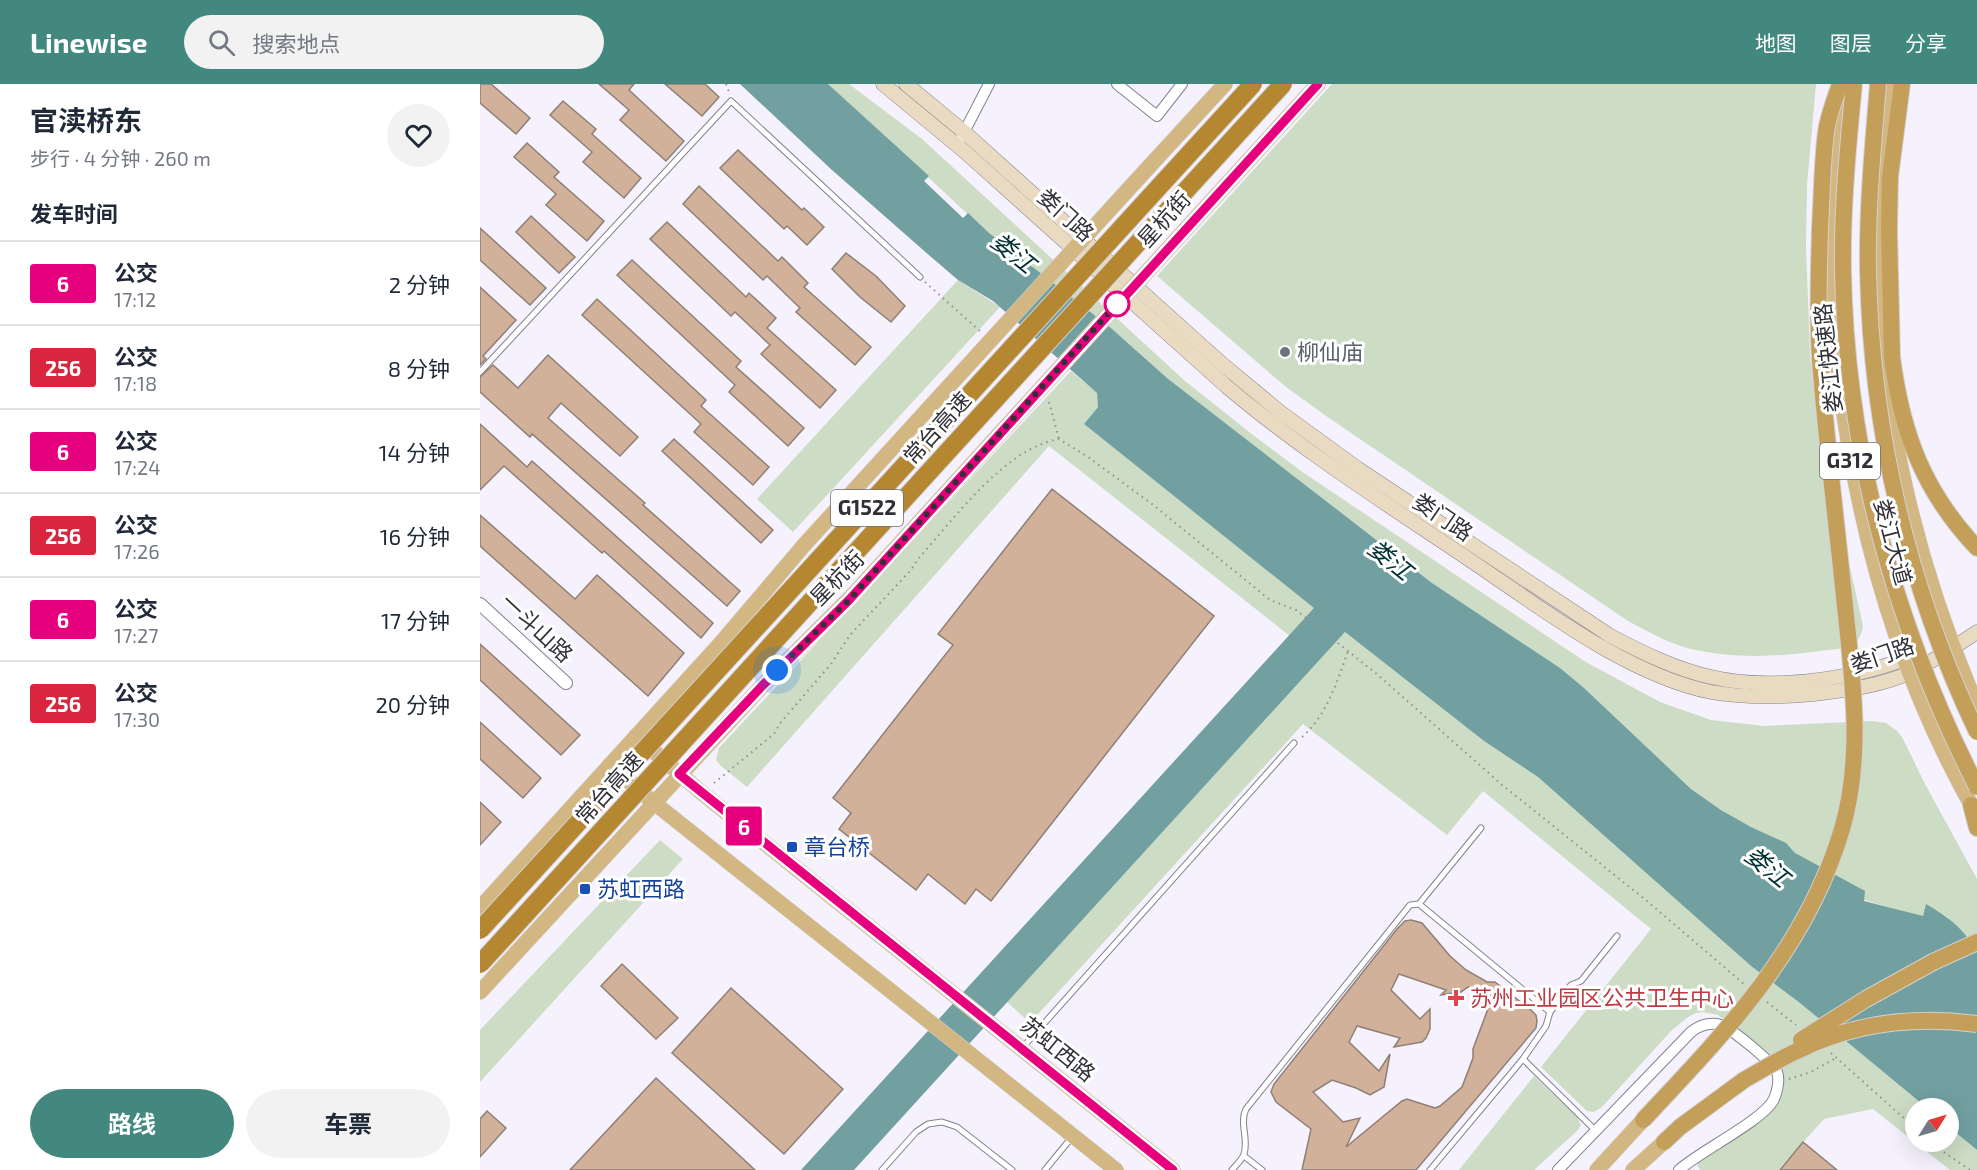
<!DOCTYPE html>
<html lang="zh">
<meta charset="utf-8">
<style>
:root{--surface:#fff;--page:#f2f2f3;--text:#1f2937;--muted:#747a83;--line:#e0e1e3;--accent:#42887f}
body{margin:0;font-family:"Exo 2","Noto Sans SC",sans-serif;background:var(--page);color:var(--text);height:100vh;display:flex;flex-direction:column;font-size:22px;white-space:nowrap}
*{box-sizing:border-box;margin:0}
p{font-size:20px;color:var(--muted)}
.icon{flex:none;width:33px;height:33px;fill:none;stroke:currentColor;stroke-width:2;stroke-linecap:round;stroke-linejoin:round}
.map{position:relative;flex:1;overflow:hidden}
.sheet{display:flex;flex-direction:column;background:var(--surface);width:480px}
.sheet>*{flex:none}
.badge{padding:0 12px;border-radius:4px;font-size:21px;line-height:39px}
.needle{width:39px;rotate:53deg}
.tools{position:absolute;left:1425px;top:1014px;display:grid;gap:12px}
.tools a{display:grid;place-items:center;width:54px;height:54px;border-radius:50%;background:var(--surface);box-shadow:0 6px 24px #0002;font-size:30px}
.you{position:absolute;width:30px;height:30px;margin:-15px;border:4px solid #fff;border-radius:50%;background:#1a73e8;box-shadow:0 0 0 9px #1a73e833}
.map>.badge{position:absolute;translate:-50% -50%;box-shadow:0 0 0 3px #fff}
h2{padding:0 30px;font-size:22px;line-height:54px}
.round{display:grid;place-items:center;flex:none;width:63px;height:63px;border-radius:32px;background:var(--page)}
.headline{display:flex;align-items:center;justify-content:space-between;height:102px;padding:0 30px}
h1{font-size:28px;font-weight:700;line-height:45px}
.action{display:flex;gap:12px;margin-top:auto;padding:12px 30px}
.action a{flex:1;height:69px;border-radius:36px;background:var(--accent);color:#fff;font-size:24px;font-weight:700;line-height:69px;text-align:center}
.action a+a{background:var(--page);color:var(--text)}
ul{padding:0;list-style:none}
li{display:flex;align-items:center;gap:18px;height:84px;padding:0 30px;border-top:2px solid var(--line)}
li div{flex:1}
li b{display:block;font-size:22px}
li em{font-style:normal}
li .badge{min-width:66px;font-weight:700;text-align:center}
header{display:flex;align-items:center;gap:36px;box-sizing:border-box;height:84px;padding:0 30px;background:var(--accent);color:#fff}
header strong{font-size:28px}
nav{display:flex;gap:33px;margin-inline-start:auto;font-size:21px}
.search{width:420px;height:54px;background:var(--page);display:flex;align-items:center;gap:15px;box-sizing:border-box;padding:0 21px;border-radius:33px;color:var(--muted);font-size:22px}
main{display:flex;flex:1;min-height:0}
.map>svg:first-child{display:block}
.green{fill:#cddcc4}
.water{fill:#729fa0}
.building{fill:#d2b19b;stroke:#8f7f75;stroke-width:1.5;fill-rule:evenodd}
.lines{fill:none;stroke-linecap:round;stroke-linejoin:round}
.service-casing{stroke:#848191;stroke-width:7}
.minor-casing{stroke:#848191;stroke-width:12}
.tertiary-casing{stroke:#848191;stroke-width:14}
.secondary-casing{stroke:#848191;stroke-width:15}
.primary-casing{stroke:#d2d1d3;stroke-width:16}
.trunk-casing{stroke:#d2d1d3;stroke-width:18}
.path{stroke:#918f98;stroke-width:2;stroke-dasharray:1.5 4.5;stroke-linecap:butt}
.service{stroke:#fff;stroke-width:5}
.minor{stroke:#fff;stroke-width:10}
.tertiary{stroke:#fff;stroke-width:12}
.secondary{stroke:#e9dbc1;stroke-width:14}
.primary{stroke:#d3b783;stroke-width:15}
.trunk{stroke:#c49f5a;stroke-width:16}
.primary-bridge-casing{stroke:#d2d1d3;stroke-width:16;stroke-linecap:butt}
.trunk-bridge-casing{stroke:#d2d1d3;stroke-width:18;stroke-linecap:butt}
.motorway-bridge-casing{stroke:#d2d1d3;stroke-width:20;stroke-linecap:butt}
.primary-bridge{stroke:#d3b783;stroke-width:15}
.trunk-bridge{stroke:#c49f5a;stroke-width:16}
.motorway-bridge{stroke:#b68731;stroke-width:18}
.line-casing{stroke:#fff;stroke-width:14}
.line{stroke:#e6007e;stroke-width:9}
.walk{stroke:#323037;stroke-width:6;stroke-dasharray:0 10.8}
.stop-dot{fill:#fff;stroke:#e6007e;stroke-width:3}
.worship-dot{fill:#6b7280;stroke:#fff;stroke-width:2}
.transit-dot{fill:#1a4fb4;stroke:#fff;stroke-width:2}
.health-dot{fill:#e0444e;stroke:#fff;stroke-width:2}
.labels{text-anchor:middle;stroke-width:6;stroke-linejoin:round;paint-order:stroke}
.shield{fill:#fff;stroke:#706e73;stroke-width:1.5}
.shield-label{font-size:21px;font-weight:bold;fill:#323037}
.street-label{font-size:22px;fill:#323037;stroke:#fff}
.worship-label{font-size:22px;fill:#5b616d;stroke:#fff;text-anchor:start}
.transit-label{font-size:22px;fill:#164399;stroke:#fff;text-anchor:start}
.health-label{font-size:22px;fill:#be3a42;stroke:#fff;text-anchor:start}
.water-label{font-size:24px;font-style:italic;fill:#023132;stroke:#fff}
</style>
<header>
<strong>Linewise</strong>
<div class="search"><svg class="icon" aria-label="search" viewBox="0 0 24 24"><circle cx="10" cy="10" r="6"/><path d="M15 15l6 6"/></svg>搜索地点</div>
<nav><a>地图</a><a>图层</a><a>分享</a></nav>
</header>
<main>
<section class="sheet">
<div class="headline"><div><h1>官渎桥东</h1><p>步行 · 4 分钟 · 260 m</p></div><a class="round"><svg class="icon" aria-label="heart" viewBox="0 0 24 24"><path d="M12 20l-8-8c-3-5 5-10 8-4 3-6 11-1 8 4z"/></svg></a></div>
<h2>发车时间</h2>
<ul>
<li><span class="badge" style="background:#e6007e;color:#fff">6</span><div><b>公交</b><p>17:12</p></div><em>2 分钟</em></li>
<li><span class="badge" style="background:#d7263d;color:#fff">256</span><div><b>公交</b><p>17:18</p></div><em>8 分钟</em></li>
<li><span class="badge" style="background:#e6007e;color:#fff">6</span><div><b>公交</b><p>17:24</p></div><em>14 分钟</em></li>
<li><span class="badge" style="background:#d7263d;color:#fff">256</span><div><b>公交</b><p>17:26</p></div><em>16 分钟</em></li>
<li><span class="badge" style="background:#e6007e;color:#fff">6</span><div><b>公交</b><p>17:27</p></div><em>17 分钟</em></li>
<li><span class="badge" style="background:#d7263d;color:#fff">256</span><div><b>公交</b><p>17:30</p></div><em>20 分钟</em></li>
</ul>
<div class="action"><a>路线</a><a>车票</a></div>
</section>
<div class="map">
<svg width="1497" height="1086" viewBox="0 0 1497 1086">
<rect width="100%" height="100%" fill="#f5f2fd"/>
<g class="green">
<path d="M348,0H369L442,55L705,297L773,351L821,387L1104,577L1180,618L1231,636L1284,642L1392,637L1406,639L1417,647L1422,653L1445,700L1497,795V866L1466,832L1446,820L1443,833L1384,816L1315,769C1301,754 1288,752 1271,743C1250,732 1230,719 1211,705L1103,603L1080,584L952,499L687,294L631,244L508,149Z"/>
<path d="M852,0H1336L1327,101L1326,162L1330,271L1337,334L1383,542C1382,549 1379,557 1372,561C1363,566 1350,565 1340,567C1295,573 1251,575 1207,564C1186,558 1167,547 1148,537L849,334L806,303L677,192Z"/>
<polygon points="478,196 520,223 313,448 277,415"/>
<polygon points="591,287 617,309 618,323 604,340 835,524 810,552 569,362 267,703 241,682 236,676 239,664"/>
<polygon points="865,548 1004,657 1058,693 1271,882 1320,919 1447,1024 1436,1024 1436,1058 1468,1058 1469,1043 1497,1066 1497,1086 1470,1086 1393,1025 1344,1035 1298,1086 1220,1086 1217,1081 1218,1078 1292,1023 1295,976 1238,931 1223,928 1216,929 1208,933 1191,947 1122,1023 1114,1028 1107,1027 1061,983 1171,845 1003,707 967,751 823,640 550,939 527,918"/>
<polygon points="180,756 203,775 0,998 0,946"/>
<polygon points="1054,992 1097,1033 1101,1041 1098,1046 1054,1086 979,1086"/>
</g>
<path class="water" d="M260,0H348L449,92L444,97L483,134L488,129L509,149L631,244L687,294L952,499L1080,584L1103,603L1211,705L1241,726L1271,743L1306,759L1315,769L1385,807L1384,817L1443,832L1446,820C1470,834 1481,843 1497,866V1066L1469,1043L1468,1024H1447L1320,919L1271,882L1058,693L1004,657L865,548L374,1086H321L834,524L604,340L618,323L617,309L513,217L478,196L450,172L352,86Z"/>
<g class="building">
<polygon points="0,0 11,0 50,34 36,50 0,19"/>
<polygon points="119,0 154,0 149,6 204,57 186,77 140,36 149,26"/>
<polygon points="185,0 225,0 239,13 222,32"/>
<polygon points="83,17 116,45 112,50 161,94 144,114 103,78 112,68 70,31"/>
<polygon points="47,59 79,88 74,93 124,137 107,157 66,121 76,110 34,73"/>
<polygon points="258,66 322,126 324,124 344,143 327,161 307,142 304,145 240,84"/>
<polygon points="219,102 298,177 302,173 328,199 324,203 391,263 375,281 316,228 320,224 287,192 283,196 203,120"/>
<polygon points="51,132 95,173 79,189 36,148"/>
<polygon points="187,138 266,213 269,209 296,234 287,244 356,306 340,324 281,270 290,261 255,228 251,232 170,155"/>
<polygon points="0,144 66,204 50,221 0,176"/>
<polygon points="366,169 396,192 425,222 411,238 380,213 352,185"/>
<polygon points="152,176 261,277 256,283 324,344 308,362 249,308 255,301 137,191"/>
<polygon points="0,203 36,236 3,272 6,275 0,281"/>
<polygon points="117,215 226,316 221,322 289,383 273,401 214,348 221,340 102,231"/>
<polygon points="68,271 158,353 140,372 81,319 68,334 165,419 163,421 260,507 247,522 52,350 50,353 0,308 0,293 13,281 38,304"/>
<polygon points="0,340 47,383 52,377 233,539 221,554 124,467 122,469 24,382 0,406"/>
<polygon points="194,355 293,446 281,459 182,367"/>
<polygon points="572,405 734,532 511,817 496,805 485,820 448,790 436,806 359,745 371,729 353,714 473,561 458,550"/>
<polygon points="0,431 95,515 117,491 204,569 168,612 0,462"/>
<polygon points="0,560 100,651 81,671 0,596"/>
<polygon points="0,638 61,694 43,714 0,675"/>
<polygon points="0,718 21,738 0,761"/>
<path d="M931,836L942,839L970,872L986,886L1007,898H1015L1051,926L1056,931L1057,937L1056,944L936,1086H822L831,1045L796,1018L791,1008L794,1000L917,845L925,837ZM919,890L966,906L961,911L981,908L988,903L1006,915L1009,922L993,965V974L982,1003L960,1022L955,1024L933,1017L927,1015L922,1017L866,1063L880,1034L863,1038L833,1008L852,996L876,1004L890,1011L904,1003L910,970L899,987L869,958L877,942L920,954L914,963L942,958L946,954L950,945V925L940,935L911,906Z"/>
<polygon points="142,880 198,934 176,955 121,902"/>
<polygon points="251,904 363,1005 304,1070 192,969"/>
<polygon points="176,994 275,1086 90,1086"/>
<polygon points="7,1027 26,1044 0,1073 0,1035"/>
<polygon points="1323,1058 1357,1086 1300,1086"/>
</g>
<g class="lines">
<defs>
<g id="service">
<polyline points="0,288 251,17 440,193"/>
<polyline points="939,820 1001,744"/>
<polyline points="543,963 814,659"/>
<polyline points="1043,975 1115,1046"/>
<polyline points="764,1072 782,1086"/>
<polyline points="402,1086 436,1048 448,1040 462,1038 477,1043 532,1086"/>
<polyline points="565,1086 592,1053"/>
<path d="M752,1086C756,1081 762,1076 764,1070C769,1055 759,1039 766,1025L930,821L939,820L1070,928"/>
<polyline points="950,1086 1043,975 1066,942 1070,928 1091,901 1101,897 1137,852"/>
</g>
<g id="minor">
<polyline points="637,0 677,32 702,0"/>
<polyline points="481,54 509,0"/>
<path d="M1078,1086L1211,948C1220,941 1230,938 1241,941C1252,945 1292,978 1297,988C1300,996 1297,1008 1294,1015C1284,1036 1220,1067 1199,1086"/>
</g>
<polyline id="tertiary" points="0,520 86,599"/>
<g id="secondary">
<path d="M403,0L484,67L746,302C819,364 899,415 978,468C1052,517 1143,590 1231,608C1264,614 1300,613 1334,610C1366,606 1402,602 1431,588C1454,577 1476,562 1497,548"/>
<path d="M426,0L483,47L741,279L800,328L877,384L1129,551C1161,568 1195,585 1231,593C1279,604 1335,599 1382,588C1401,584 1418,577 1436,572"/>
</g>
<g id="primary">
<path d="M1409,0C1401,75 1394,151 1399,227C1409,363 1443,497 1497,622"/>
<path d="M1361,9C1356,68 1351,127 1351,186C1352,224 1356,262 1360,300C1378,450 1421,599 1497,731"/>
<polyline points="655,98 745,0"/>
<polyline points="706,145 838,0"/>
<polyline points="156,652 222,709 693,1086"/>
<polyline points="130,681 173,718 636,1086"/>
<polyline points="0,824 240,560 325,460"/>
<polyline points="0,908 283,601 374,510"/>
<polyline points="1117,1086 1163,1036"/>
<polyline points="1153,1086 1184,1058"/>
</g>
<g id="trunk">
<path d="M1422,0L1410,93L1409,146L1412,273C1422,349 1443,407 1497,464"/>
<polyline points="1491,721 1497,744"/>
<polyline points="1453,878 1497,858"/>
<polyline points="1184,1058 1200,1043 1264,996"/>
</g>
</defs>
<use href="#service" class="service-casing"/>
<use href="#minor" class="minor-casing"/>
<use href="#tertiary" class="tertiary-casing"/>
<use href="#secondary" class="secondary-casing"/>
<use href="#primary" class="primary-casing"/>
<use href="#trunk" class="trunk-casing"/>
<g class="path">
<polyline points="246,0 249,8"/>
<polyline points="445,198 501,248"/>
<polyline points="569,318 579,355"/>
<path d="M822,653C847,631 857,598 868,567"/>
<path d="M234,699L294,650L301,638L351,580L370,551L431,486L438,475C473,436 525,364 579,355L608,373L672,420L790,516L816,526L868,567L898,591L1021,700L1167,817L1264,900"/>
<polyline points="1287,918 1316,941"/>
<polyline points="1351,969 1436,1045"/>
<polyline points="1309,995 1331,988 1356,974"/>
<polyline points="1449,1058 1490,1086"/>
</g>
<use href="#service" class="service"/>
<use href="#minor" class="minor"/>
<use href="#tertiary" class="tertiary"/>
<use href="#secondary" class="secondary"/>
<use href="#primary" class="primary"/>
<use href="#trunk" class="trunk"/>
<defs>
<g id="primary-bridge">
<polyline points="325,460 655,98"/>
<polyline points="374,510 706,145"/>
</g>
<g id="trunk-bridge">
<path d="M1374,0C1368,62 1362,124 1363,186C1366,366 1415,543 1497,703"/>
<path d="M1398,0C1393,62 1387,124 1388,186C1391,346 1428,504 1497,648"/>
<polyline points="1321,956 1386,915 1453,878"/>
<path d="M1264,996C1282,986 1299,975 1317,967C1373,939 1435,932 1497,940"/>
<path d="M1163,1036C1246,948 1327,864 1362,745C1384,670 1372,590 1364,513C1356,434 1346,355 1340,276C1337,232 1339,186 1340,142C1342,111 1342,79 1346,48C1348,32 1355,15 1360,0"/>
</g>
<g id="motorway-bridge">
<polyline points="0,846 773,0"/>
<polyline points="0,880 803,0"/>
</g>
</defs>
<use href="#primary-bridge" class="primary-bridge-casing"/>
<use href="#trunk-bridge" class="trunk-bridge-casing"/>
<use href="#motorway-bridge" class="motorway-bridge-casing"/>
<use href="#primary-bridge" class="primary-bridge"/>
<use href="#trunk-bridge" class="trunk-bridge"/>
<use href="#motorway-bridge" class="motorway-bridge"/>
</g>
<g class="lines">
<defs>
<polyline id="line" points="693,1086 199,690 283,601 369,516 838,0"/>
</defs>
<use href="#line" class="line-casing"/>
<use href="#line" class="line"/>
<polyline class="walk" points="297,586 369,516 637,220"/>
</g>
<circle class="stop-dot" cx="637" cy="220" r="12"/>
<circle class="worship-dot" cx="805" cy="268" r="6"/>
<g class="transit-dot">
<rect x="306" y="757" width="12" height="12" rx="3"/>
<rect x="99" y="799" width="12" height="12" rx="3"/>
</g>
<path class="health-dot" d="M973 905h6v6h6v6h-6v6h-6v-6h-6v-6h6z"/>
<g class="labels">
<g class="shield">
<rect x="1340" y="359" width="60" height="36" rx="4.5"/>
<rect x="351" y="406" width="72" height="36" rx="4.5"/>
</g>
<g class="shield-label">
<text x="1370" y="384">G312</text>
<text x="387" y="431">G1522</text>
</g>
<g class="street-label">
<text transform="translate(586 131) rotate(42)" y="8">娄门路</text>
<text transform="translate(684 135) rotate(-48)" y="8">星杭街</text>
<text transform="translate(1348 274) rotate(-96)" y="8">娄江快速路</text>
<text transform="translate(457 344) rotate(-48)" y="8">常台高速</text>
<text transform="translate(963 433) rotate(34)" y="8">娄门路</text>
<text transform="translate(1413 458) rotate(75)" y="8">娄江大道</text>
<text transform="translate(357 494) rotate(-46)" y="8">星杭街</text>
<text transform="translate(57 544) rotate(43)" y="8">一斗山路</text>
<text transform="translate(1402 571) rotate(-19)" y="8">娄门路</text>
<text transform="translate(129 704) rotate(-48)" y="8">常台高速</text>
<text transform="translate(578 965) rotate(39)" y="8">苏虹西路</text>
</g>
<g class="worship-label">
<text x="817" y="276">柳仙庙</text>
</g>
<g class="transit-label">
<text x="324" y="771">章台桥</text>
<text x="117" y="813">苏虹西路</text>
</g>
<g class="health-label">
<text x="990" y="922">苏州工业园区公共卫生中心</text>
</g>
<g class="water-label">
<text transform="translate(533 169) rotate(39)" y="8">娄江</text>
<text transform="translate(910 476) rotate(39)" y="8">娄江</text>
<text transform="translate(1287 783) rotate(39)" y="8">娄江</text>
</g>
</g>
</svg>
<div class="tools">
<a><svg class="needle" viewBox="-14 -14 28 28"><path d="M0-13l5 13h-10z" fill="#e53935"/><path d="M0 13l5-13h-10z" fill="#747a83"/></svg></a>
</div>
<div class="you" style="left:297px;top:586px"></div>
<b class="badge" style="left:264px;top:742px;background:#e6007e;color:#fff">6</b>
</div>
</main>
